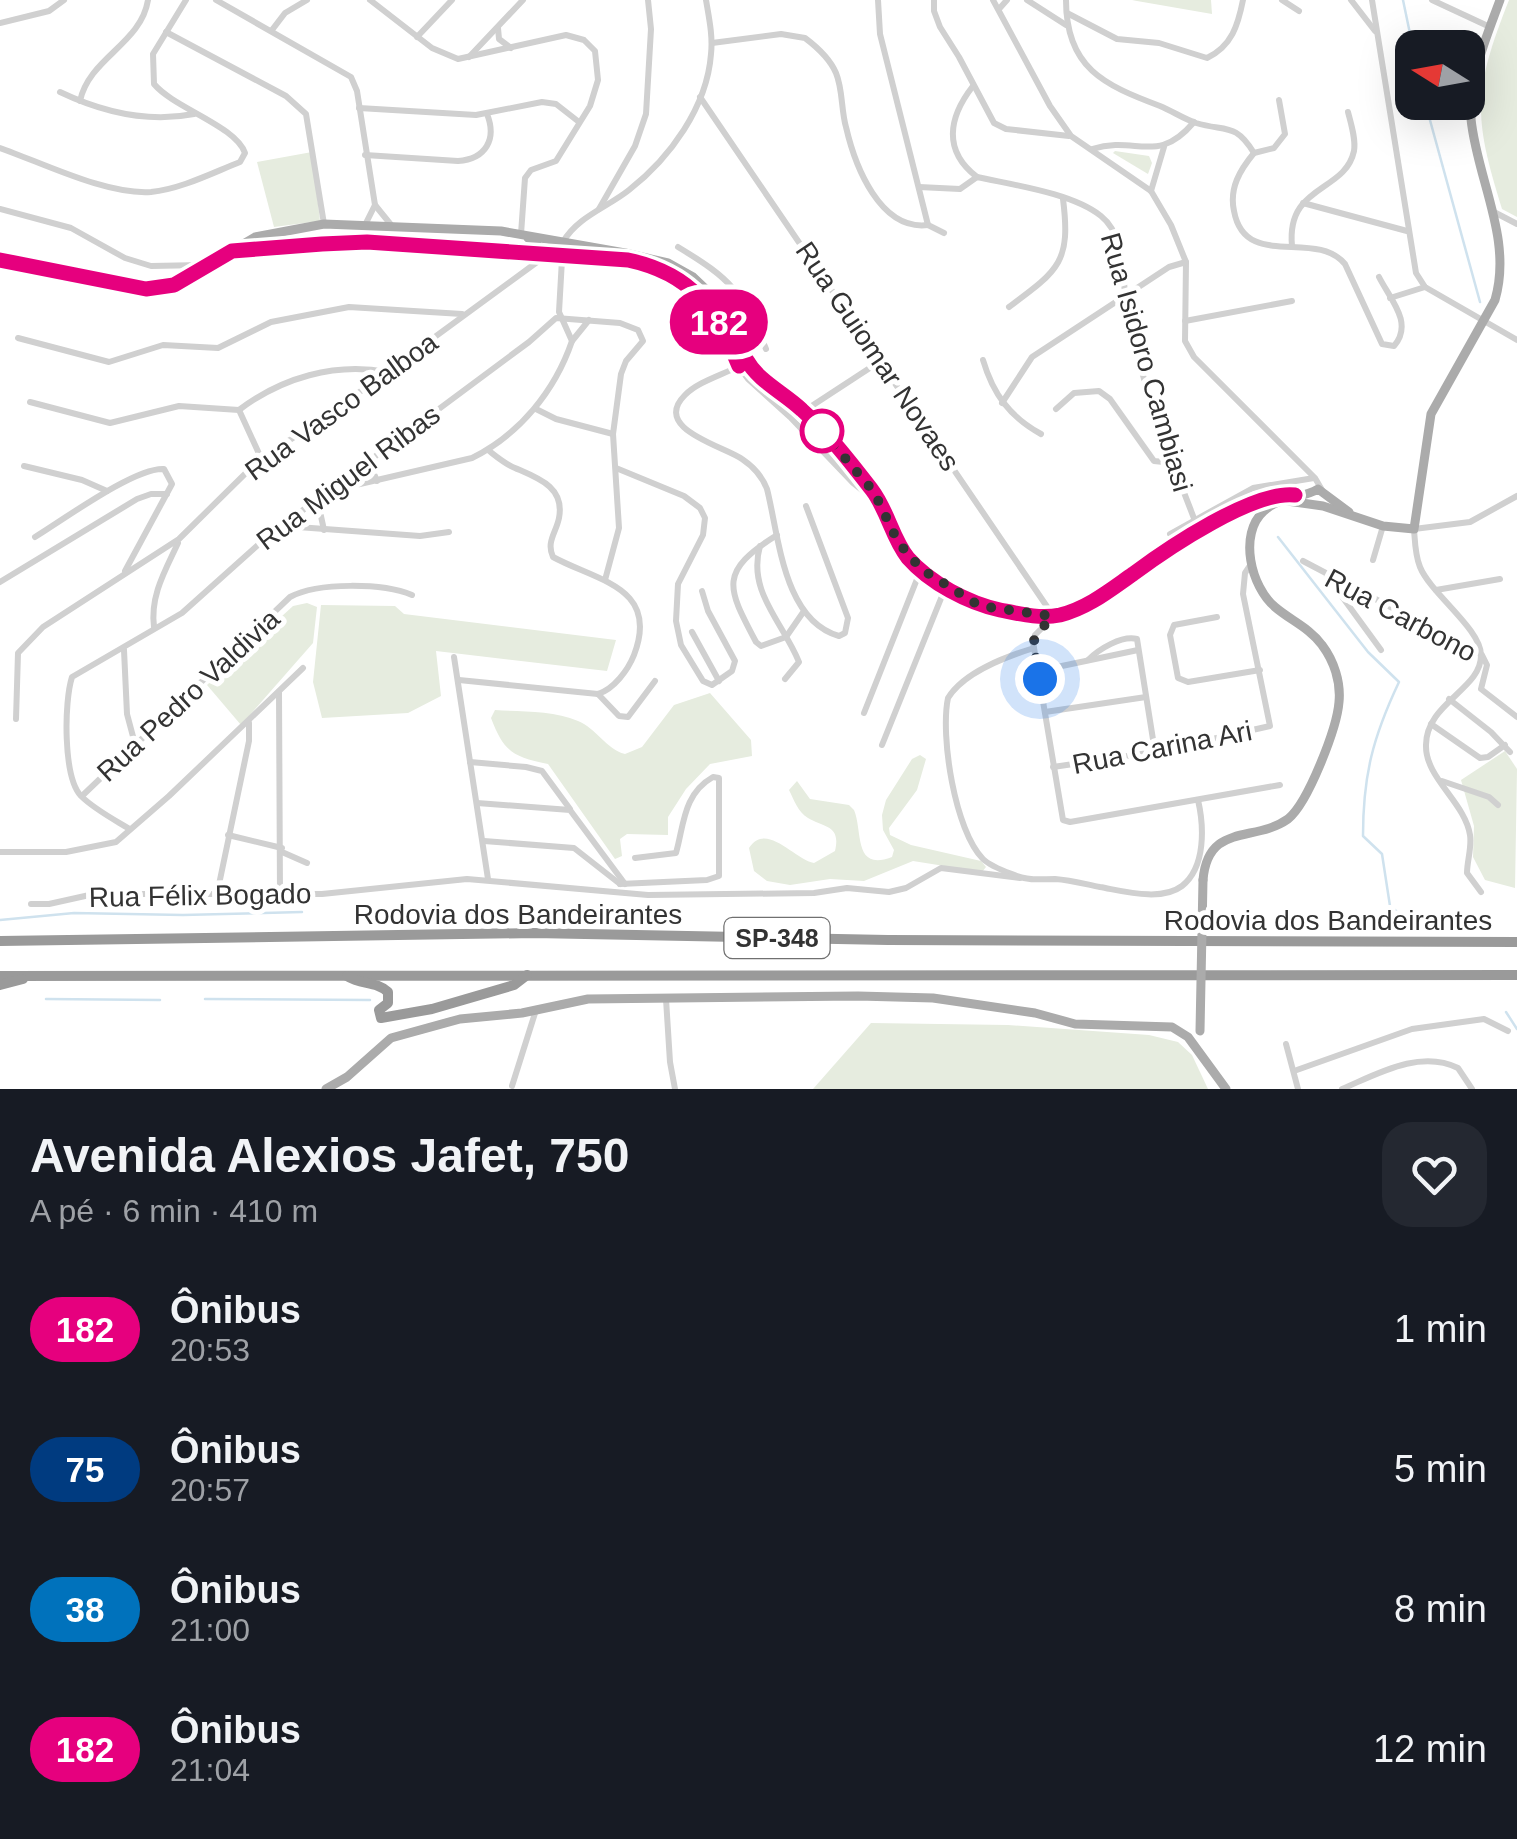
<!DOCTYPE html>
<html lang="pt">
<meta charset="utf-8">
<style>
:root{--surface:#171b24;--page:#242831;--text:#f1f3f6;--muted:#9ea1a6}
body{margin:0;font-family:Helvetica,sans-serif;background:var(--page);color:var(--text);height:100vh;display:flex;flex-direction:column;font-size:38px;white-space:nowrap}
*{box-sizing:border-box;margin:0}
p{font-size:32px;color:var(--muted)}
.icon{flex:none;width:55px;height:55px;fill:none;stroke:currentColor;stroke-width:2;stroke-linecap:round;stroke-linejoin:round}
.map{position:relative;height:1089px;overflow:hidden}
.side{display:flex;flex-direction:column;background:var(--surface);flex:1}
.side>*{flex:none}
.badge{padding:0 20px;border-radius:32px;font-size:35px;line-height:65px}
.needle{width:65px;rotate:281deg}
.fabs{position:absolute;left:1395px;top:30px;display:grid;gap:20px}
.fabs a{display:grid;place-items:center;width:90px;height:90px;border-radius:20px;background:var(--surface);box-shadow:0 10px 40px #0002;font-size:50px}
.you{position:absolute;width:50px;height:50px;margin:-25px;border:8px solid #fff;border-radius:50%;background:#1a73e8;box-shadow:0 0 0 15px #1a73e833}
.map>.badge{position:absolute;translate:-50% -50%;box-shadow:0 0 0 5px #fff}
.round{display:grid;place-items:center;flex:none;width:105px;height:105px;border-radius:30px;background:var(--page)}
.summary{display:flex;align-items:center;justify-content:space-between;height:170px;padding:0 30px}
h1{font-size:48px;font-weight:700;line-height:75px}
ul{padding:0;list-style:none}
li{display:flex;align-items:center;gap:30px;height:140px;padding:0 30px}
li div{flex:1}
li b{display:block;font-size:38px}
li em{font-style:normal}
li .badge{min-width:110px;font-weight:700;text-align:center}
.map>svg:first-child{display:block}
.green{fill:#e6ecdf}
.lines{fill:none;stroke-linecap:round;stroke-linejoin:round}
.stream{stroke:#cfe2ee;stroke-width:2.5}
.minor{stroke:#d0d0d0;stroke-width:6}
.major{stroke:#ababab;stroke-width:9}
.highway{stroke:#9a9a9a;stroke-width:10}
.major-bridge{stroke:#ababab;stroke-width:9}
.line-casing{stroke:#fff;stroke-width:22}
.line{stroke:#e6007e;stroke-width:15}
.walk{stroke:#333;stroke-width:10;stroke-dasharray:0 18}
.stop-dot{fill:#fff;stroke:#e6007e;stroke-width:5}
.labels{text-anchor:middle;stroke-width:10;stroke-linejoin:round;paint-order:stroke}
.shield{fill:#fff;stroke:#707070;stroke-width:2.5}
.shield-label{font-size:25px;font-weight:bold;fill:#333}
.street-label{font-size:28px;fill:#333;stroke:#fff}
</style>
<div class="map">
<svg width="1517" height="1089" viewBox="0 0 1517 1089">
<rect width="100%" height="100%" fill="#fff"/>
<g class="green">
<polygon points="1132,0 1211,0 1212,14 1137,1"/>
<path d="M1509,0H1517V217L1502,209C1473,116 1473,91 1509,0Z"/>
<polygon points="1115,151 1149,156 1152,163 1148,174 1113,153"/>
<polygon points="312,152 320,221 274,227 257,162"/>
<polygon points="307,603 317,607 313,643 241,725 207,685 293,606"/>
<polygon points="321,605 395,606 404,614 616,640 607,671 436,651 441,696 408,713 322,718 313,682"/>
<path d="M710,693L751,740L752,756L710,764L686,789L668,817V835L627,834L620,839L622,856L615,859L548,764C513,757 504,752 491,718L495,710C522,712 553,710 578,721C596,728 606,749 625,754L642,747L674,705Z"/>
<polygon points="1505,751 1517,769 1515,888 1485,880 1473,857 1474,826 1461,780"/>
<path d="M920,755L926,759L917,790L889,828L890,835L911,845L981,861L986,867L982,872L913,861L864,881L830,879L790,885L767,881L754,871L749,848C766,821 794,859 814,863L835,851C841,825 825,828 808,818C798,812 794,800 789,790L797,781L810,799L849,805L854,810C863,831 853,872 892,857L894,850L883,830L882,815L886,800L912,759Z"/>
<polygon points="871,1023 1008,1025 1149,1035 1178,1042 1192,1055 1208,1089 813,1089"/>
</g>
<g class="lines">
<g class="stream">
<polyline points="1403,0 1413,48"/>
<polyline points="1425,102 1480,302"/>
<path d="M1278,537L1368,652L1399,682C1373,737 1363,775 1363,836L1382,854L1390,906L1406,919"/>
<polyline points="0,920 74,913 183,915 302,912"/>
<polyline points="46,999 160,1000"/>
<polyline points="205,999 370,1000"/>
<polyline points="1506,1012 1517,1029"/>
</g>
<g class="minor">
<polyline points="216,0 351,77 357,91 375,205 392,226"/>
<polyline points="370,0 432,48 458,59 566,35 584,40 595,51 598,80 590,106 556,161 531,170 525,178 521,234"/>
<polyline points="878,0 880,34 928,225"/>
<polyline points="934,0 934,11 940,27 959,57 994,123 1006,129 1069,136"/>
<polyline points="993,0 1050,106 1071,136 1151,191 1171,225 1186,262 1185,341 1194,357 1315,478 1322,490"/>
<polyline points="1027,0 1066,25"/>
<path d="M1066,0C1066,68 1104,85 1160,106C1172,111 1184,119 1196,123C1226,132 1235,122 1254,153"/>
<polyline points="1282,0 1299,11"/>
<polyline points="1351,0 1375,31"/>
<polyline points="1372,0 1416,273 1425,287 1517,340"/>
<polyline points="1432,0 1490,27"/>
<polyline points="999,9 1007,0"/>
<path d="M1067,13L1117,39L1159,43L1207,58C1232,46 1238,25 1243,0"/>
<polyline points="0,23 49,11 64,0"/>
<polyline points="498,28 499,39 511,48"/>
<polyline points="272,30 285,13 307,0"/>
<polyline points="166,32 286,96 306,114 324,224"/>
<polyline points="417,37 452,0"/>
<path d="M712,43L781,34L805,38C817,47 830,59 836,73C843,90 841,110 846,127C855,166 880,231 928,225"/>
<polyline points="469,57 523,0"/>
<path d="M973,86C948,118 943,151 977,177"/>
<path d="M60,92C102,112 148,123 194,114"/>
<polyline points="700,97 1050,611 1050,620 1035,635 1033,642 1063,820 1070,822 1280,785"/>
<path d="M1279,100L1285,134L1274,148L1254,153C1240,170 1229,188 1234,211C1245,271 1315,228 1345,264L1382,344L1394,346C1414,323 1390,299 1379,277"/>
<path d="M80,101C89,58 141,44 148,0"/>
<polyline points="359,108 476,115 542,102 556,104 579,122"/>
<path d="M0,148C43,163 106,195 151,192C181,189 212,173 240,162L245,153C236,126 174,108 154,84L153,54L186,0"/>
<path d="M1092,149C1137,135 1157,166 1194,122"/>
<path d="M365,155L458,161C486,159 497,139 487,114"/>
<path d="M919,187L960,189L977,177C1013,185 1072,193 1101,216C1125,235 1122,274 1126,302C1138,376 1168,451 1195,521"/>
<polyline points="1151,191 1164,147"/>
<polyline points="1303,203 1407,231"/>
<polyline points="0,209 71,228 125,258 151,266 202,265"/>
<polyline points="599,209 635,146 646,114 651,29 648,0"/>
<polyline points="1494,212 1517,224"/>
<polyline points="365,225 375,205"/>
<polyline points="928,225 944,233"/>
<path d="M1292,246C1286,184 1345,193 1354,151C1356,139 1351,124 1348,112"/>
<path d="M678,247C731,279 742,291 766,349"/>
<polyline points="233,251 367,242 628,261 658,269 691,288 719,321 739,367 748,379 790,417 853,483 863,491 874,493"/>
<polyline points="1390,298 1425,287"/>
<path d="M1009,307C1059,270 1071,262 1063,199"/>
<polyline points="1185,321 1292,301"/>
<polyline points="18,338 109,362 163,345 218,348 271,322 349,307 462,314"/>
<polyline points="572,341 589,320"/>
<polyline points="747,354 749,311"/>
<path d="M983,360C993,394 1010,417 1041,434"/>
<path d="M741,365C723,375 699,381 685,395C651,429 724,446 742,459C754,467 762,476 767,489C779,536 783,620 839,636L845,633L848,618L806,506"/>
<polyline points="30,402 110,423 179,406 239,410"/>
<polyline points="1002,403 1032,357 1169,267 1186,262"/>
<polyline points="536,409 556,419 613,434"/>
<polyline points="1056,409 1074,393 1099,391 1110,399 1154,461 1173,463"/>
<path d="M239,410C281,378 335,362 387,372"/>
<polyline points="239,410 261,458"/>
<polyline points="804,411 882,360"/>
<path d="M488,450C497,457 505,464 515,468C538,478 565,487 559,518C556,533 546,542 553,557C597,581 660,587 634,655C628,670 614,689 598,694"/>
<polyline points="369,462 377,481"/>
<polyline points="24,466 82,480 107,491"/>
<polyline points="616,468 684,496 700,508 705,518 703,535 678,584 676,621 681,645 703,681 712,685 732,671 735,661 708,611 702,591"/>
<path d="M334,490L472,458C519,435 555,391 572,341L559,312L563,242C577,217 608,207 629,190C670,158 707,107 711,54C713,36 709,18 706,0"/>
<polyline points="317,498 324,530"/>
<polyline points="284,526 420,536 449,532"/>
<polyline points="1170,534 1253,488 1314,478"/>
<path d="M777,535C718,572 727,587 756,642L761,646L786,637L804,611"/>
<path d="M35,537C63,520 135,467 164,469L172,484L125,571"/>
<path d="M760,546C747,592 783,622 799,662L785,679"/>
<polyline points="1373,560 1383,526"/>
<polyline points="1303,561 1482,655 1487,665 1481,689 1517,717"/>
<polyline points="1327,576 1381,650"/>
<polyline points="0,582 137,499 151,494 167,494"/>
<polyline points="1436,590 1500,579"/>
<polyline points="1217,617 1174,625 1170,635 1178,678 1188,682 1260,670"/>
<path d="M154,627C150,596 165,571 178,543"/>
<polyline points="692,632 719,681"/>
<path d="M1034,648C1005,657 964,672 948,698C940,736 955,831 983,859C991,867 1007,872 1017,876C1029,881 1042,879 1055,879C1070,880 1085,884 1100,887C1123,891 1161,902 1182,886C1206,867 1204,826 1198,800"/>
<polyline points="124,650 127,714 135,744"/>
<polyline points="454,657 488,879"/>
<path d="M1088,660C1099,649 1122,635 1137,639L1155,752"/>
<polyline points="1038,671 1138,650"/>
<polyline points="459,680 598,694"/>
<polyline points="279,692 280,895"/>
<polyline points="598,694 619,716 628,717 655,681"/>
<polyline points="1449,699 1491,732 1510,752"/>
<polyline points="1045,712 1146,697"/>
<polyline points="864,713 921,569"/>
<polyline points="16,719 18,653 43,627 179,539 261,458 320,421 544,257"/>
<polyline points="1431,724 1480,758 1488,757 1505,745"/>
<polyline points="882,745 946,586"/>
<polyline points="470,762 526,767 542,771 570,809"/>
<polyline points="1053,767 1155,752 1270,726 1243,594 1245,573 1251,564"/>
<polyline points="1442,781 1489,797 1498,805"/>
<path d="M82,796L290,597C318,582 383,583 412,595"/>
<polyline points="477,803 570,810 625,884"/>
<path d="M128,828C113,819 94,809 81,796C63,777 64,702 72,677L182,613L268,536L529,342L556,318L620,323L638,330L643,341L626,361L621,374L613,434L619,528L605,580"/>
<polyline points="228,835 282,848"/>
<polyline points="484,841 574,848 620,884"/>
<polyline points="0,852 66,852 116,842 169,796 303,668"/>
<polyline points="282,852 307,863"/>
<path d="M620,884L707,880L719,876V778L713,777C683,794 684,825 676,853L635,858"/>
<path d="M1481,892L1467,873C1467,861 1472,847 1470,835C1465,802 1425,778 1426,745C1426,703 1482,689 1481,655C1481,629 1431,594 1420,567C1415,555 1415,542 1414,529L1470,522L1517,496"/>
<polyline points="217,894 249,741 249,723"/>
<polyline points="31,904 49,904 94,894 322,894 467,879 648,895 814,893 847,888 889,892 906,888 941,868 1020,878"/>
<polyline points="666,999 670,1062 675,1089"/>
<polyline points="1286,1044 1298,1089"/>
<polyline points="1294,1071 1412,1029 1484,1019 1508,1031"/>
<polyline points="512,1086 536,1010"/>
<path d="M1342,1089C1377,1074 1420,1049 1458,1068L1472,1089"/>
</g>
<g class="major">
<polyline points="528,238 541,248 545,257"/>
<path d="M0,260C49,269 127,296 174,285L255,237L324,224L501,231L625,253L668,263L693,277L713,296L728,318L750,366L804,411L874,493L909,559L963,598L980,606L1018,614L1058,615L1095,600L1250,503L1269,495H1295"/>
<path d="M1280,500L1323,506L1383,526L1414,529L1431,414L1495,300C1513,239 1477,179 1471,119C1468,79 1487,36 1500,0"/>
<path d="M1203,880C1208,822 1254,843 1288,819C1308,803 1337,728 1339,702C1341,682 1334,661 1322,645C1310,628 1290,620 1275,607C1251,587 1238,534 1264,511C1280,496 1302,499 1318,489L1349,512"/>
<polyline points="326,1089 347,1077 391,1038 460,1019 522,1013 588,999 858,996 933,998 1035,1013 1075,1024 1172,1027 1188,1037 1226,1089"/>
</g>
<g class="highway">
<polyline points="0,941 534,933 888,940 1517,942"/>
<polyline points="0,976 1517,975"/>
<path d="M347,976C361,985 376,981 388,992V1003L379,1010L381,1018L432,1009L514,985L527,975"/>
<polyline points="0,985 23,979"/>
</g>
<polyline class="major-bridge" points="1200,1031 1203,880"/>
</g>
<g class="lines">
<defs>
<path id="line" d="M0,260L146,289L174,285L232,251L322,244L367,242L628,260C693,274 715,309 739,366L746,359C759,382 783,392 802,410C828,433 851,463 872,490C888,511 892,538 908,558C930,583 968,603 1000,610C1020,614 1040,619 1060,615C1088,608 1110,590 1133,574C1168,548 1254,490 1295,495"/>
</defs>
<use href="#line" class="line-casing"/>
<use href="#line" class="line"/>
<polyline class="walk" points="822,431 874,492 898,542 921,569 980,606 1051,616 1033,642 1040,679"/>
</g>
<circle class="stop-dot" cx="822" cy="431" r="20"/>
<g class="labels">
<rect class="shield" x="724.5" y="918" width="105" height="40" rx="8"/>
<g class="shield-label">
<text x="777" y="947">SP-348</text>
</g>
<g class="street-label">
<text transform="translate(878 356) rotate(56)" y="10">Rua Guiomar Novaes</text>
<text transform="translate(1147 362) rotate(74)" y="10">Rua Isidoro Cambiasi</text>
<text transform="translate(341 406) rotate(-36)" y="10">Rua Vasco Balboa</text>
<text transform="translate(348 477) rotate(-37)" y="10">Rua Miguel Ribas</text>
<text transform="translate(1401 615) rotate(28)" y="10">Rua Carbono</text>
<text transform="translate(188 695) rotate(-43)" y="10">Rua Pedro Valdivia</text>
<text transform="translate(1162 747) rotate(-11)" y="10">Rua Carina Ari</text>
<text transform="translate(200 895) rotate(-1)" y="10">Rua Félix Bogado</text>
<text x="518" y="924">Rodovia dos Bandeirantes</text>
<text x="1328" y="930">Rodovia dos Bandeirantes</text>
</g>
</g>
</svg>
<div class="fabs">
<a><svg class="needle" viewBox="-14 -14 28 28"><path d="M0-13l5 13h-10z" fill="#e53935"/><path d="M0 13l5-13h-10z" fill="#9ea1a6"/></svg></a>
</div>
<div class="you" style="left:1040px;top:679px"></div>
<b class="badge" style="left:719px;top:322px;background:#e6007e;color:#fff">182</b>
</div>
<section class="side">
<div class="summary"><div><h1>Avenida Alexios Jafet, 750</h1><p>A pé · 6 min · 410 m</p></div><a class="round"><svg class="icon" aria-label="heart" viewBox="0 0 24 24"><path d="M12 20l-8-8c-3-5 5-10 8-4 3-6 11-1 8 4z"/></svg></a></div>
<ul>
<li><span class="badge" style="background:#e6007e;color:#fff">182</span><div><b>Ônibus</b><p>20:53</p></div><em>1 min</em></li>
<li><span class="badge" style="background:#003b80;color:#fff">75</span><div><b>Ônibus</b><p>20:57</p></div><em>5 min</em></li>
<li><span class="badge" style="background:#0072bc;color:#fff">38</span><div><b>Ônibus</b><p>21:00</p></div><em>8 min</em></li>
<li><span class="badge" style="background:#e6007e;color:#fff">182</span><div><b>Ônibus</b><p>21:04</p></div><em>12 min</em></li>
</ul>
</section>
